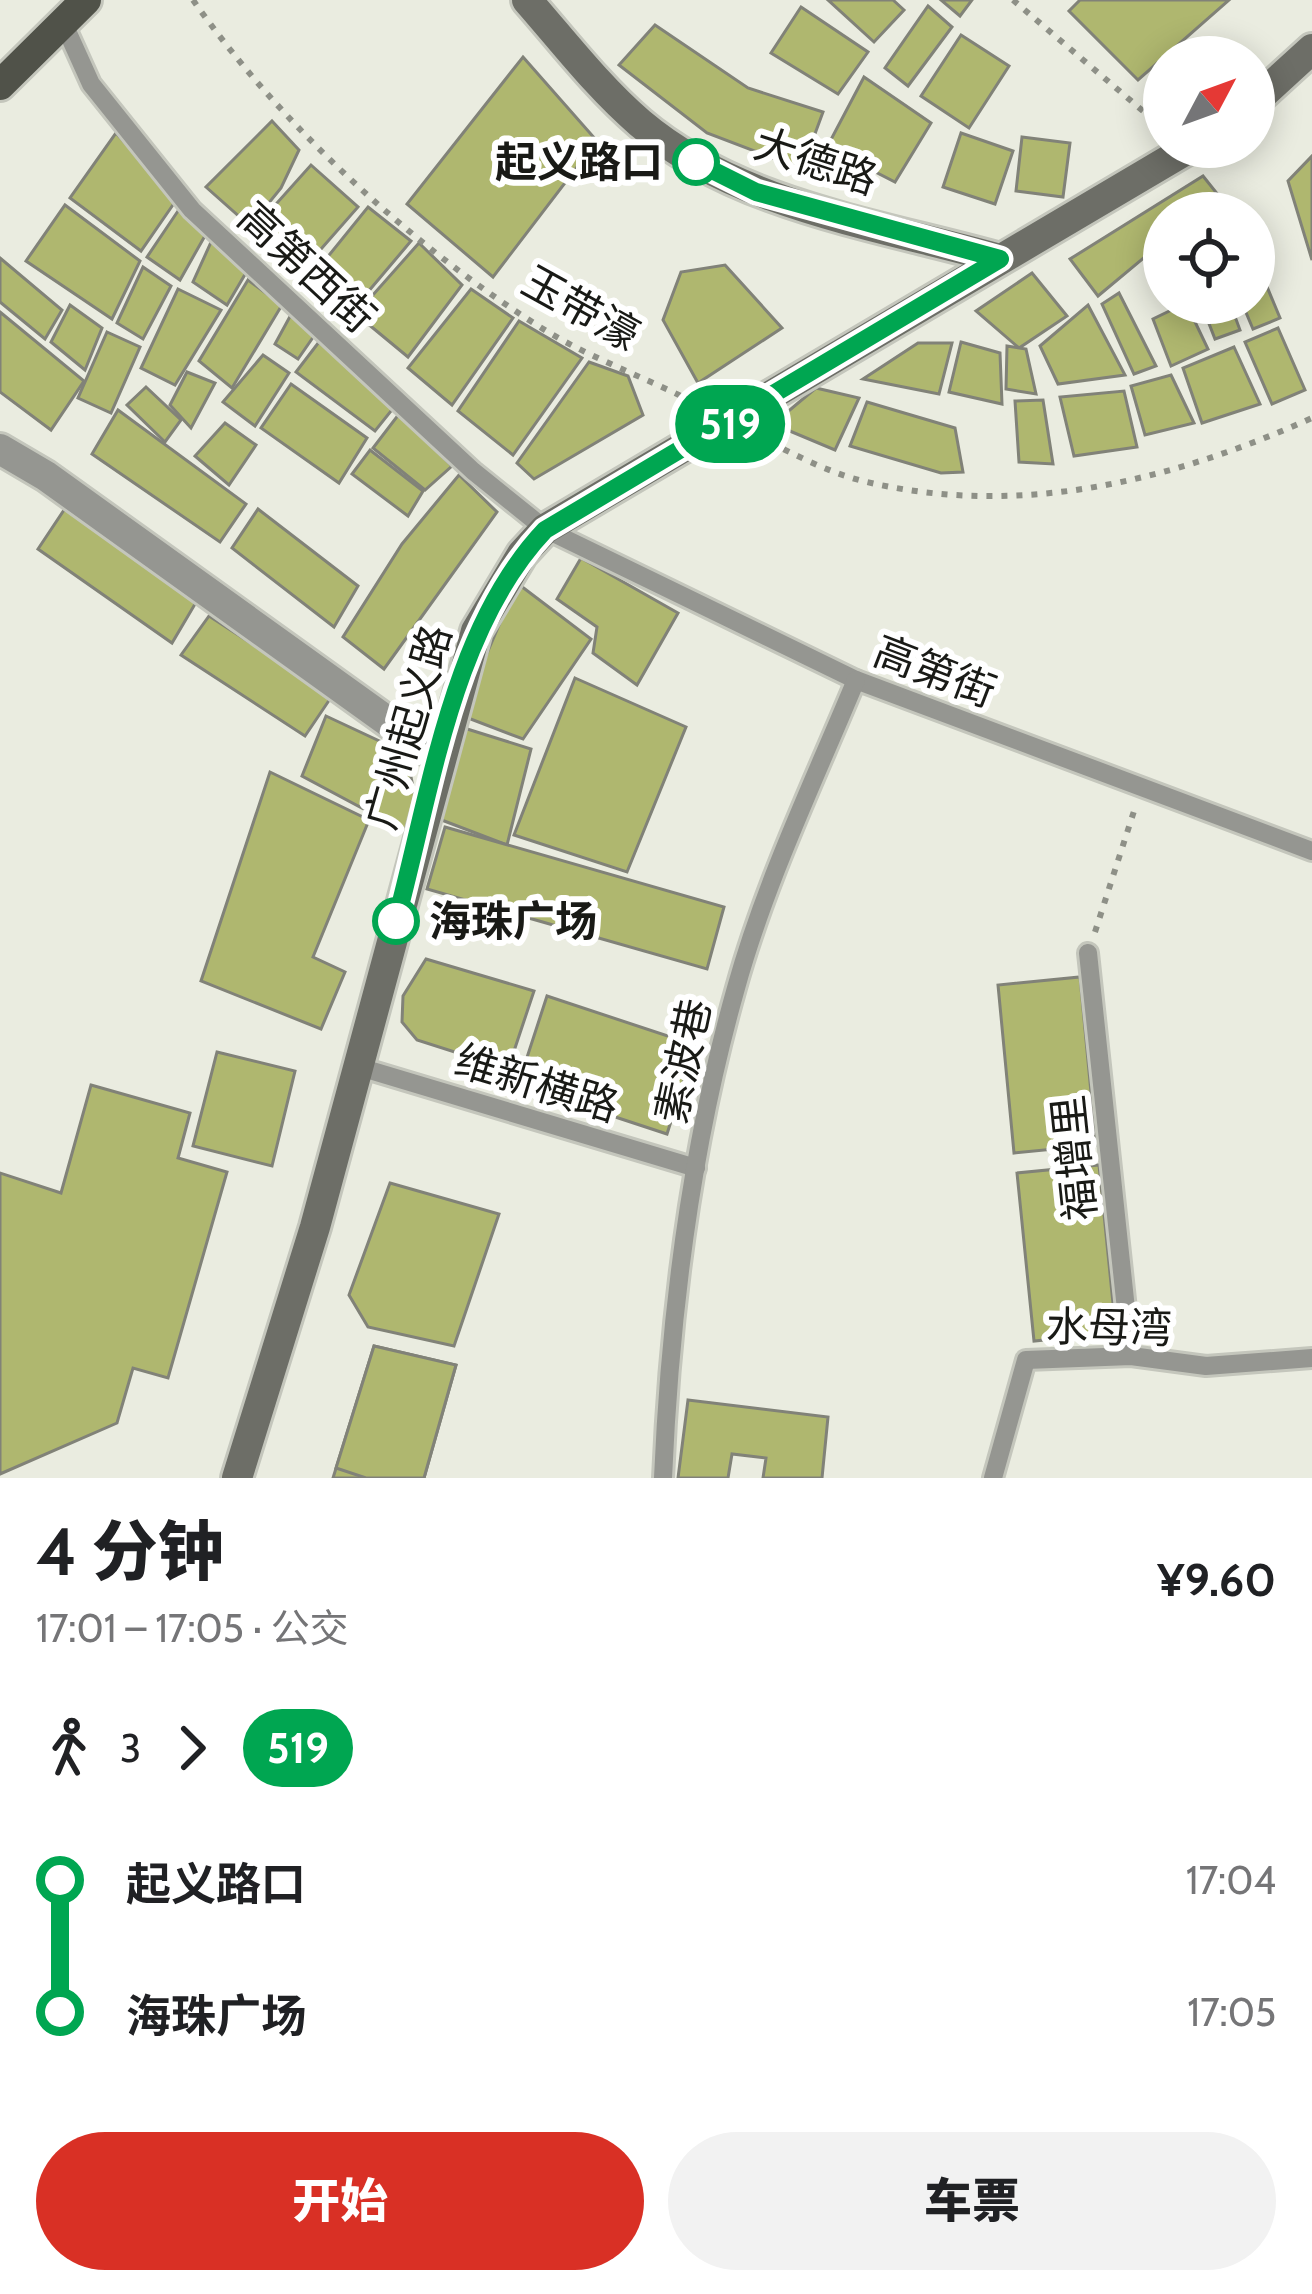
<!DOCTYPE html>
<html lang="zh">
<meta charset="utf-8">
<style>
:root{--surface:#fff;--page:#f2f2f2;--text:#202124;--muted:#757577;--accent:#d93025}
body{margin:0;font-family:Cabin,"Noto Sans SC",sans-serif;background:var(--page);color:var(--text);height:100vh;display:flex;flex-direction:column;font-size:45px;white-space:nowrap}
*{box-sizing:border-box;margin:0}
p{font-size:39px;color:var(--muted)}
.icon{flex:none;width:66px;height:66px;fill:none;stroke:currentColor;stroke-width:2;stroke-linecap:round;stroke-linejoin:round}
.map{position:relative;height:1478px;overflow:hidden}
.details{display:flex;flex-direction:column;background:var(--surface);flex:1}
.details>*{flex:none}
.badge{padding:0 24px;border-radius:39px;font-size:42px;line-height:78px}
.needle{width:78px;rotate:49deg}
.tools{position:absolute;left:1143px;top:36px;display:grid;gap:24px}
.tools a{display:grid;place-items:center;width:132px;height:132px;border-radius:50%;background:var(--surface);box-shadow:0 6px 30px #0003;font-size:60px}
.map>.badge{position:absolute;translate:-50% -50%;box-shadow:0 0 0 6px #fff}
.legs{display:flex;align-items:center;gap:18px;height:132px;padding:0 36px;font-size:39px}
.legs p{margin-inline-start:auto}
.overview{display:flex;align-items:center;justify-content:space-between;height:204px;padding:0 36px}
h1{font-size:66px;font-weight:800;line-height:90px}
.button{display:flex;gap:24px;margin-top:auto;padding:24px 36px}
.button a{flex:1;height:138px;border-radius:72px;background:var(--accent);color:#fff;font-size:48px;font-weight:800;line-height:138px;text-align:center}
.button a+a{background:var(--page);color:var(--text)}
ul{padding:0 36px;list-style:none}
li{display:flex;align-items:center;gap:42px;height:132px;font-size:45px}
li i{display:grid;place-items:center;width:18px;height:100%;margin:0 15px;background:currentColor}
li i::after{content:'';width:30px;height:30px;margin:-15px;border:9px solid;border-radius:50%;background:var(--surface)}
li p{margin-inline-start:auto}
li:first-child i{background:linear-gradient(#0000 50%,currentColor 0)}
li:last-child i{background:linear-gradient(currentColor 50%,#0000 0)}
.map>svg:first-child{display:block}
.building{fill:#afb76f;stroke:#818278;stroke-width:3}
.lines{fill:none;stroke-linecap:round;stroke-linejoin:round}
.service-casing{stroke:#c4c6bc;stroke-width:24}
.tertiary-casing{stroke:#c4c6bc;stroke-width:36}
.secondary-casing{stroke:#c4c6bc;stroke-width:36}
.primary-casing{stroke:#c4c6bc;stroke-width:36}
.path{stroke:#8e9087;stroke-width:6;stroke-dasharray:6 9;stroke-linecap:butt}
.service{stroke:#959691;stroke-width:18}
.tertiary{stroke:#959691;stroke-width:30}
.secondary{stroke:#6d6e67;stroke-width:30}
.primary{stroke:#505249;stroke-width:30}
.line-1-casing{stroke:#fff;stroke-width:27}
.line-1{stroke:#00a651;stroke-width:18}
.stop-1-dot{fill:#fff;stroke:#00a651;stroke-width:6}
.labels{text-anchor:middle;stroke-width:12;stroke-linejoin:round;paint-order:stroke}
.street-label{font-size:42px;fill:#191a16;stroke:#fff}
.stop-label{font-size:42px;font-weight:bold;fill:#191a16;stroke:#fff;text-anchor:end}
</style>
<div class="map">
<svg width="1312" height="1478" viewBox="0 0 1312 1478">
<rect width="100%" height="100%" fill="#eaece0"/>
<g class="building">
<polygon points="828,0 893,0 904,10 874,42"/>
<polygon points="941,0 972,0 960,16"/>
<polygon points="1080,0 1229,0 1138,80 1069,11"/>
<polygon points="928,6 952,27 908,86 885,68"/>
<polygon points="801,7 868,52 838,94 771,53"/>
<polygon points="655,25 748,88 823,112 802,169 707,133 619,65"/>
<polygon points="961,35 1009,66 969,128 921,96"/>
<polygon points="523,57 597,141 493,277 407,204"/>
<polygon points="864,77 931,123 895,182 827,147"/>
<polygon points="272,121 299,150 281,188 250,226 206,187"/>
<polygon points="116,133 177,199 141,251 70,198"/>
<polygon points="961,133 1013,151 995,204 943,187"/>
<polygon points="1022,137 1070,143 1063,197 1016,191"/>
<polygon points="1312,156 1312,260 1288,181"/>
<polygon points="311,165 358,207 307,265 259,223"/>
<polygon points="1203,176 1219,196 1198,213 1164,213 1164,241 1098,296 1070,259"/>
<polygon points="65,205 140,261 112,319 26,261"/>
<polygon points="368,207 411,241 351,312 313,275"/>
<polygon points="180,208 206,234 180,280 147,257"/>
<polygon points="212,240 247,271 227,305 193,282"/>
<polygon points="419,243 462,285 408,357 356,314"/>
<polygon points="0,258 62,310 45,339 0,302"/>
<polygon points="725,265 782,328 698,383 663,320 681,272"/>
<polygon points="1258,265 1280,318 1253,329 1242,303 1254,303"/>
<polygon points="143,267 171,286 143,339 117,323"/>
<polygon points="1032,273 1067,316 1019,348 976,311"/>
<polygon points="248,280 282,305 232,388 199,361"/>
<polygon points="178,289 221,310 175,385 141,368"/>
<polygon points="471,289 513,318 452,405 408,368"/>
<polygon points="1119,293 1156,366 1134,374 1102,304"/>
<polygon points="1186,303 1208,349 1171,366 1153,319"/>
<polygon points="1201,303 1230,303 1240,330 1215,339"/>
<polygon points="70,305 102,328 85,370 51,342"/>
<polygon points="1088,305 1125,375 1058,384 1040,346"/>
<polygon points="293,311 316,333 298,359 275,344"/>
<polygon points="0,312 84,381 51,430 0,392"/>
<polygon points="519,321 582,358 513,455 458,411"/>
<polygon points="1278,328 1305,390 1272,404 1245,342"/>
<polygon points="107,332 140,347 111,413 78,398"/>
<polygon points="319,342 395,406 375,431 296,372"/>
<polygon points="961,342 1000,353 1002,404 949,392"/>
<polygon points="918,343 952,343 939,394 863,379"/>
<polygon points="1007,346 1026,349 1036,394 1006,389"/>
<polygon points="1234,347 1260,404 1202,423 1183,368"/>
<polygon points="263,355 289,373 255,426 223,402"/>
<polygon points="589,362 628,376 643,415 534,479 517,463"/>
<polygon points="187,372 215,383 191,428 170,405"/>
<polygon points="1171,375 1194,423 1145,435 1131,386"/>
<polygon points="291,384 367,438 339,483 261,428"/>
<polygon points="146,387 181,420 165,442 127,405"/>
<polygon points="816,388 859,398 835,450 773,424"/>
<polygon points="1124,391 1137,447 1074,456 1060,397"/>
<polygon points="1043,400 1053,464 1019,462 1015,401"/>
<polygon points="867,402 955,428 963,472 941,473 850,446"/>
<polygon points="118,410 246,504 220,542 92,454"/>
<polygon points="399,414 452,466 425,490 373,448"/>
<polygon points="225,423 256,445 229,485 195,456"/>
<polygon points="370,450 423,491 408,516 352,474"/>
<polygon points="459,475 497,512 384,669 343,637 402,544"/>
<polygon points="68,504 198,599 172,643 38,549"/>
<polygon points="258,509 358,586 334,627 232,548"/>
<polygon points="581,558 678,613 637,685 593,653 597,627 557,599"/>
<polygon points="517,583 591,639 523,739 468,718 473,686"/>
<polygon points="209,616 332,696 305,736 181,655"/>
<polygon points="575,678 686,727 627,872 514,835"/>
<polygon points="326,716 390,746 409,767 415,797 405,831 302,776"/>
<polygon points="464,728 531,749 507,845 439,819"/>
<polygon points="270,772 369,820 313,957 345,972 321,1029 201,981"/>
<polygon points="445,827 724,907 707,969 427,889"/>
<polygon points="426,959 534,991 508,1069 417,1040 402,1022 403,996"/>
<polygon points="1080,977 1096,1145 1014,1153 998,985"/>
<polygon points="547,996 695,1045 667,1134 518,1085"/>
<polygon points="217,1052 295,1071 272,1166 193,1146"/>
<polygon points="91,1085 190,1113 178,1158 227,1172 168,1378 133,1368 117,1423 0,1474 0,1173 61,1193"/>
<polygon points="1099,1165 1116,1333 1034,1341 1017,1173"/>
<polygon points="390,1183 499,1214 454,1346 368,1327 349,1295"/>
<polygon points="374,1346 456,1365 424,1478 333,1478"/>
<polygon points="374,1346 456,1365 424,1478 366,1478 336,1468"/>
<polygon points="688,1400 828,1417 822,1478 763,1478 766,1458 732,1454 728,1478 678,1478"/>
</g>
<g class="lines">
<defs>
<g id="service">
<polyline points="63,22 91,84 192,210 473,471 545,529 856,680 1312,851"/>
<polyline points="1088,953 1131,1356"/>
<polyline points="356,1066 696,1168"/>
<path d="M663,1478C670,1314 691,1147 736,988C765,883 814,781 856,680"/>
<polyline points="993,1478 1026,1360 1131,1356 1206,1366 1312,1358"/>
</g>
<polyline id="tertiary" points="0,449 46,476 440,759"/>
<g id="secondary">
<path d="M527,0C563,41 598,87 640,123C738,206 879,225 1000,259"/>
<polyline points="1254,102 1312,49"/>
<polyline points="237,1478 315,1227 476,631 522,554 545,529 1191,147"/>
</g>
<polyline id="primary" points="0,85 86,0"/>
</defs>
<use href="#service" class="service-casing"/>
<use href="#tertiary" class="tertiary-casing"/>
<use href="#secondary" class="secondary-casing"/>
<use href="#primary" class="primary-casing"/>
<g class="path">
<path d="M193,0C281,126 417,251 548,332C595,360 649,379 697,404"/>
<polyline points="1013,0 1164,129"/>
<path d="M757,436C792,453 828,473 867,482C1020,518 1171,481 1312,418"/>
<polyline points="1095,932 1135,808"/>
</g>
<use href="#service" class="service"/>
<use href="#tertiary" class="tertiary"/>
<use href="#secondary" class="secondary"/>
<use href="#primary" class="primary"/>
</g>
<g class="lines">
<defs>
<path id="line-1" d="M396,921C431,792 452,628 545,530L1000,259L756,192L696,162"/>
</defs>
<use href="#line-1" class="line-1-casing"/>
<use href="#line-1" class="line-1"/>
</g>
<g class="stop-1-dot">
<circle cx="696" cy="162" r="21"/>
<circle cx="396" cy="921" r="21"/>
</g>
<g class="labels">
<g class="street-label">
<text transform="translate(816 161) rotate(18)" y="15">大德路</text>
<text transform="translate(307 267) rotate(43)" y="15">高第西街</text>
<text transform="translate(581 308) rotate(29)" y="15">玉带濠</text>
<text transform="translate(935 671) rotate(21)" y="15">高第街</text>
<text transform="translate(408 727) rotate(-74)" y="15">广州起义路</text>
<text transform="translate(683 1061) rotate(-78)" y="15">素波巷</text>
<text transform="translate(537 1083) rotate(17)" y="15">维新横路</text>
<text transform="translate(1074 1158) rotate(-96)" y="15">福增里</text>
<text transform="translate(1109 1327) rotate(1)" y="15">水母湾</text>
</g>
<g class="stop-label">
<text x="663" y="177">起义路口</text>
<text x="429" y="936" text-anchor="start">海珠广场</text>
</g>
</g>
</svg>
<div class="tools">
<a><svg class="needle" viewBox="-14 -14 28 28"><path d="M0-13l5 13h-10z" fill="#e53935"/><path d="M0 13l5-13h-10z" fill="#757577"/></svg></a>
<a><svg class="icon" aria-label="locate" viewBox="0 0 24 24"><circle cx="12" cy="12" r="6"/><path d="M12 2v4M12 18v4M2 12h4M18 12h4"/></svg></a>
</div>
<b class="badge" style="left:730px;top:424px;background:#00a651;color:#fff">519</b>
</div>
<section class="details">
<div class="overview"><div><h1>4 分钟</h1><p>17:01 – 17:05 · 公交</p></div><b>¥9.60</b></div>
<div class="legs"><svg class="icon" aria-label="walk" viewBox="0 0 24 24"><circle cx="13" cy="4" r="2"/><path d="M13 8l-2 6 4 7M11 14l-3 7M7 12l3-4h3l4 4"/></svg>3<svg class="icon" aria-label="forward" viewBox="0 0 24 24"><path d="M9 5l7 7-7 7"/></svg><b class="badge" style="background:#00a651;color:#fff">519</b></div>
<ul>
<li><i style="color:#00a651"></i><b>起义路口</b><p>17:04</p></li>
<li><i style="color:#00a651"></i><b>海珠广场</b><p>17:05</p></li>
</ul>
<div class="button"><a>开始</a><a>车票</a></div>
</section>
